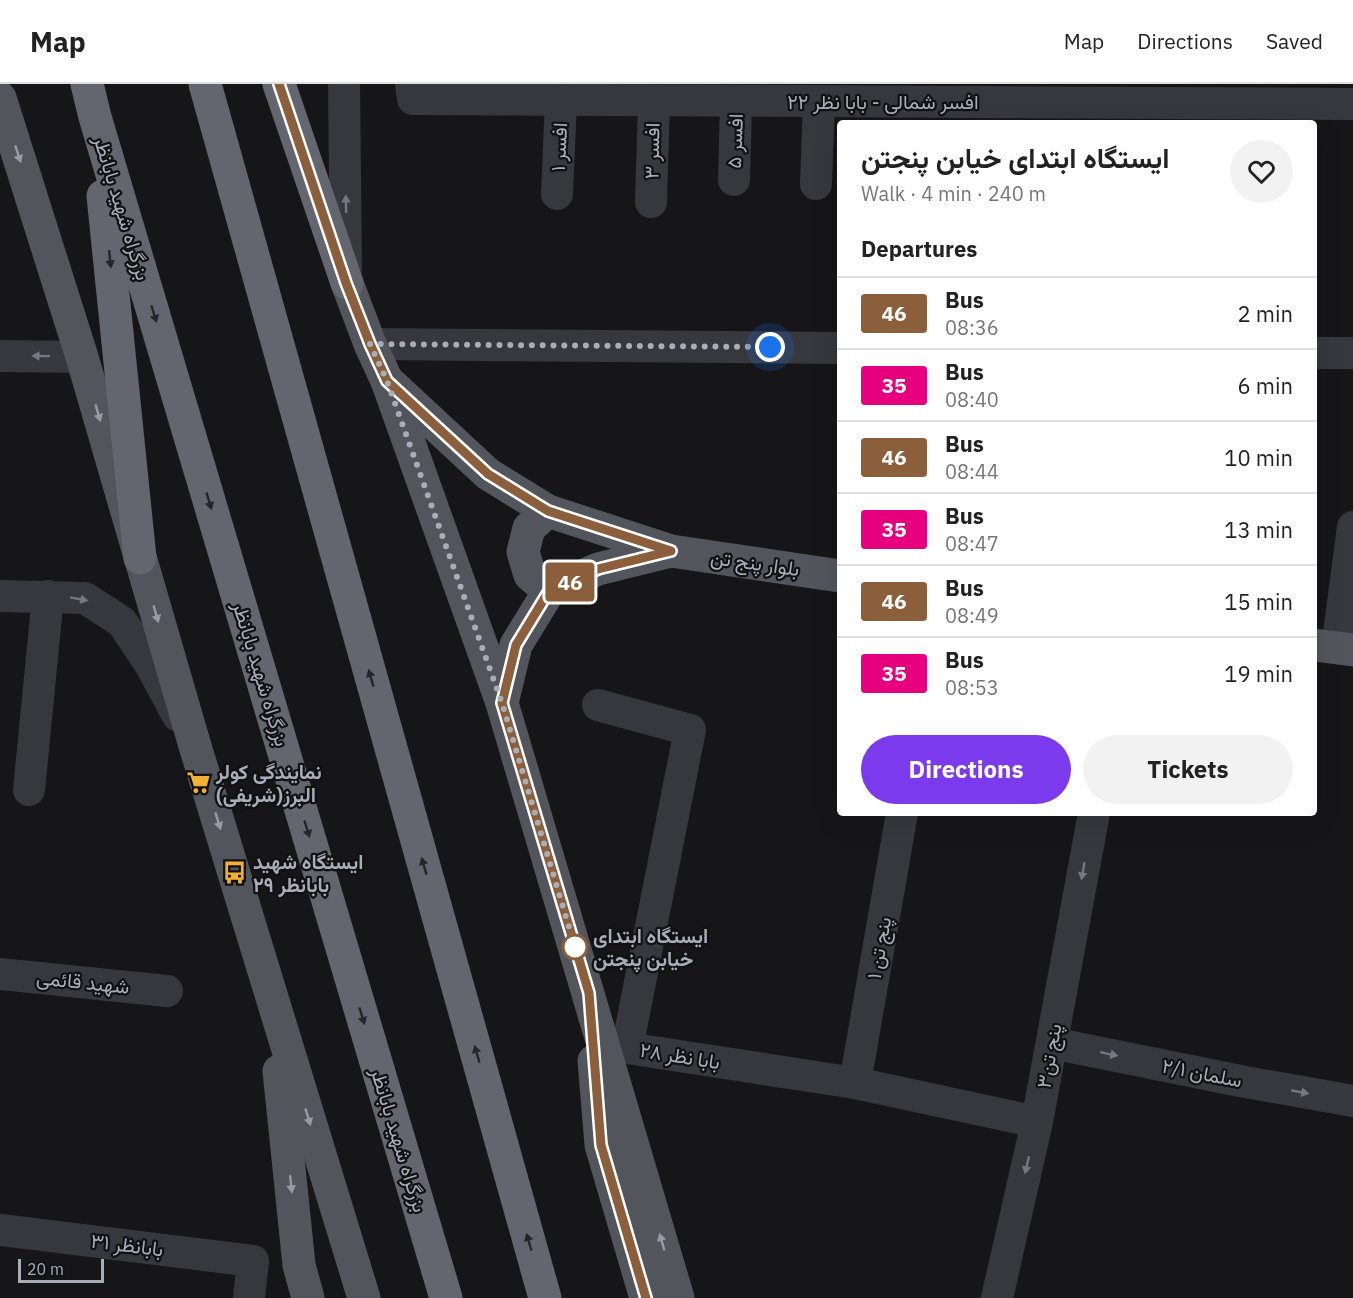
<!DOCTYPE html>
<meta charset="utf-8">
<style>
:root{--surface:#fff;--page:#f2f2f2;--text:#222;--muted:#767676;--line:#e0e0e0;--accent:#7c3aed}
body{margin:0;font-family:"IBM Plex Sans",Vazirmatn,sans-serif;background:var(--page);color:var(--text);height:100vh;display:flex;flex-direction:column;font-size:22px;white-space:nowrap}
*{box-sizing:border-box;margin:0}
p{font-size:20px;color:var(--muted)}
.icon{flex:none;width:33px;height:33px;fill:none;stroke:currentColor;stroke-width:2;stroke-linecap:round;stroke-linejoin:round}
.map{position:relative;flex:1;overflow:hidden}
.details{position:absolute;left:837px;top:36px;width:480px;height:696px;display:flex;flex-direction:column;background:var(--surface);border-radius:6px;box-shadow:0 6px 24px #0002}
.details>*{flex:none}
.badge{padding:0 12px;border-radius:4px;font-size:21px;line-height:39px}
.scale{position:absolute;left:18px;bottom:15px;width:86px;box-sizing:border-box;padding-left:6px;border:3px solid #a8adb8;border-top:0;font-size:16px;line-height:21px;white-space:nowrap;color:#a8adb8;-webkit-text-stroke:4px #111113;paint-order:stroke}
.you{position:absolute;width:30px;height:30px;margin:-15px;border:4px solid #fff;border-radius:50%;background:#1a73e8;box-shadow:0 0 0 9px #1a73e833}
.map>.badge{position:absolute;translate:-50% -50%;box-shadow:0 0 0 3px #fff}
h2{padding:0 24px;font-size:22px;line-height:54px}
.round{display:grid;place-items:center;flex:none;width:63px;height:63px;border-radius:32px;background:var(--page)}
.headline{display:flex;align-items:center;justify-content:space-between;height:102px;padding:0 24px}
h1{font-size:28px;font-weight:700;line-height:45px}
.primary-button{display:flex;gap:12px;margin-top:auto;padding:12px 24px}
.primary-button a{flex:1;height:69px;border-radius:36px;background:var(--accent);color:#fff;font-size:24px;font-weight:700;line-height:69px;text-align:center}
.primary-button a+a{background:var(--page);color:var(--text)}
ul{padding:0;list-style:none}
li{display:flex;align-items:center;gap:18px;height:72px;padding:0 24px;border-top:2px solid var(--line)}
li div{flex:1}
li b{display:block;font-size:22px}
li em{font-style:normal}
li .badge{min-width:66px;font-weight:700;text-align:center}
header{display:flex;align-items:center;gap:36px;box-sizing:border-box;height:84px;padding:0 30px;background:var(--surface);border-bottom:2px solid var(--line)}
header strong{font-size:28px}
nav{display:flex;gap:33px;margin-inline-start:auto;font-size:21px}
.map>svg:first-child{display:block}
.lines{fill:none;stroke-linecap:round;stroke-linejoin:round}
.minor{stroke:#37383d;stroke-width:32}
.major{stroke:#53555c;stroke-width:33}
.highway{stroke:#63666e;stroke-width:33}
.oneway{fill:#979ba6}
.oneway2{fill:#757881}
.oneway3{fill:#26262a}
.line-casing{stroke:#fff;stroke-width:14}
.line{stroke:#8b5e3c;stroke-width:9}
.walk{stroke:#a8adb8;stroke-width:6;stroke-dasharray:0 10.8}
.stop-dot{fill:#fff;stroke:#8b5e3c;stroke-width:3}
.labels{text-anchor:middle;stroke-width:4.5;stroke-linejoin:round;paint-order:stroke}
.street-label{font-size:20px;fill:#a8adb8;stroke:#111113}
.poi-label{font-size:20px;font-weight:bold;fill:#a8adb8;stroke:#111113;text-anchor:start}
.stop-label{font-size:20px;font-weight:bold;fill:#a8adb8;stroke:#111113;text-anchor:start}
</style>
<header>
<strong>Map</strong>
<nav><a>Map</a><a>Directions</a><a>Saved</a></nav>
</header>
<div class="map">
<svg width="1353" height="1214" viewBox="0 0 1353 1214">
<rect width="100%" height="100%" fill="#161618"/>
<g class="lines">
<g class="minor">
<polyline points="344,0 346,186"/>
<polyline points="411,0 413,15 1353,20"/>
<polyline points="734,96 736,17"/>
<polyline points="816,100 819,17"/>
<polyline points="557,110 561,16"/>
<polyline points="651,118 654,17"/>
<polyline points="370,260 840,264"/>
<polyline points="1314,269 1353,269"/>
<polyline points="0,272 82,273"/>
<polyline points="0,512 85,514 122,538 150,580 178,632"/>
<polyline points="1337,564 1353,443"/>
<polyline points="598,621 690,646 627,964 855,999 1037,1038"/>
<polyline points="29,706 48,512"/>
<polyline points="0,890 167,907"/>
<polyline points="1052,959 1240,997 1353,1017"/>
<polyline points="855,999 902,729"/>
<polyline points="0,1146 253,1177 249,1214"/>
<polyline points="997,1214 1037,1038 1094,729"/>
</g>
<g class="major">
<polyline points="0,14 82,273 195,662 364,1214"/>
<polyline points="347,199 370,260 387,297 502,619 678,1214"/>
<polyline points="391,300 488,390 548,427 671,467 840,492"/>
<polyline points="548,427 529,444 523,468 530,491 549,507"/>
<polyline points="1314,561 1353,566"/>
<polyline points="502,619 516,561 549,507 598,485 671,467"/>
<polyline points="594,977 601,1061 646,1214"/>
<polyline points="279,987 299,1181 308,1214"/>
</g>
<g class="highway">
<polyline points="87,0 95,33 446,1214"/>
<polyline points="205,0 545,1214"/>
<polyline points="279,0 347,199"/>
<polyline points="103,112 140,474"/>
</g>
</g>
<defs><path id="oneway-solid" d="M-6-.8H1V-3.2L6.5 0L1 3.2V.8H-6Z" transform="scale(1.5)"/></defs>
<g class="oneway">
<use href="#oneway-solid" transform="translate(18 70) rotate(72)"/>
<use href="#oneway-solid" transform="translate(98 329) rotate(74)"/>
<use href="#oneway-solid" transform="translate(156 530) rotate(74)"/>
<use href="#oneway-solid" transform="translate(218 737) rotate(73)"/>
<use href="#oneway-solid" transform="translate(308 1033) rotate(73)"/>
<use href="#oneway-solid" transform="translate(291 1100) rotate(84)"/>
<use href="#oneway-solid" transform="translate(662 1158) rotate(-106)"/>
</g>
<g class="oneway2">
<use href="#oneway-solid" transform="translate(346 120) rotate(-91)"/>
<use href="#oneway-solid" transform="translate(41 272) rotate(-179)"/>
<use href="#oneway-solid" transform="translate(79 515) rotate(10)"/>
<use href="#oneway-solid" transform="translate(1083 787) rotate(100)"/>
<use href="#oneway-solid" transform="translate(1109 970) rotate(12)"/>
<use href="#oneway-solid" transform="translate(1300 1008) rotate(10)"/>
<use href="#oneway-solid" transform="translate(1027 1081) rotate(103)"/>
</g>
<g class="oneway3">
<use href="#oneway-solid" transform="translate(110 175) rotate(84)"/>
<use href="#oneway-solid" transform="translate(154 230) rotate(73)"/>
<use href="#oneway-solid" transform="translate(209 417) rotate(73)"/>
<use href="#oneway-solid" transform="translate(371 594) rotate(-106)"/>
<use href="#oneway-solid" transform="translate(307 745) rotate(73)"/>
<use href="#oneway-solid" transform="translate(424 782) rotate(-106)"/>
<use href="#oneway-solid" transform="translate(362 932) rotate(73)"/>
<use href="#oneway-solid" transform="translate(477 970) rotate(-106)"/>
<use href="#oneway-solid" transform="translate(529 1158) rotate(-106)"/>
</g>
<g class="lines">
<defs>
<polyline id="line" points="279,0 346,199 370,260 387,297 488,390 548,427 671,467 598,485 549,507 516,561 502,619 589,909 601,1061 646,1214"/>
</defs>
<use href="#line" class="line-casing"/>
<use href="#line" class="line"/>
<polyline class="walk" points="575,863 502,619 387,297 370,260 770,263"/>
</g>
<defs>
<symbol id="supermarket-bare" viewBox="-9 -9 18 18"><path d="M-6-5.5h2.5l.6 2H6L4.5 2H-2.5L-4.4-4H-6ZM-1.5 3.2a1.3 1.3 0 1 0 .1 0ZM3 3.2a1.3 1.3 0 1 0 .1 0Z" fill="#f2b134" stroke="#111113" stroke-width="2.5" paint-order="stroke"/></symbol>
<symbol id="bus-bare" viewBox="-9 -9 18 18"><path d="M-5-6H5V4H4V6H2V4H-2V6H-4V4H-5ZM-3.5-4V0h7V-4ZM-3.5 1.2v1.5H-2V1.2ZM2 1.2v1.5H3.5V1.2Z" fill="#f2b134" stroke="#111113" stroke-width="2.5" paint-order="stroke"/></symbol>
</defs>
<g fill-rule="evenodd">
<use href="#supermarket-bare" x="182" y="682" width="33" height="33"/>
<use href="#bus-bare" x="218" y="772" width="33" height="33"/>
</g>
<circle class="stop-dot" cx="575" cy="863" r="12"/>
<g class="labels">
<g class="street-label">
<text x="883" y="25">افسر شمالی - بابا نظر ۲۲</text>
<text transform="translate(735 57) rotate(-88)" y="7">افسر ۵</text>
<text transform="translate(559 63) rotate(-87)" y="7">افسر ۱</text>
<text transform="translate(652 67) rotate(-89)" y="7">افسر ۳</text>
<text transform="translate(122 124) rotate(73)" y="7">بزرگراه شهید بابانظر</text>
<text transform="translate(755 479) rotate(8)" y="7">بلوار پنج تن</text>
<text transform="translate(261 590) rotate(73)" y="7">بزرگراه شهید بابانظر</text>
<text transform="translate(879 864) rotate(-80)" y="7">پنج تن ۱</text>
<text transform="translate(83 898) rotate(6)" y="7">شهید قائمی</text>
<text transform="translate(680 972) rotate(9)" y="7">بابا نظر ۲۸</text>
<text transform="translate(1049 972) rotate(-80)" y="7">پنج تن۳</text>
<text transform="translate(1202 989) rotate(11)" y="7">سلمان ۲/۱</text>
<text transform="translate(399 1056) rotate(73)" y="7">بزرگراه شهید بابانظر</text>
<text transform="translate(127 1161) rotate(7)" y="7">بابانظر ۳۱</text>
</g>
<g class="poi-label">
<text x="216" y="695">نمایندگی کولر<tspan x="216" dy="23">البرز(شریفی)</tspan></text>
<text x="253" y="785">ایستگاه شهید<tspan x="253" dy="23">بابانظر ۲۹</tspan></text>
</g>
<g class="stop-label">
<text x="593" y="859">ایستگاه ابتدای<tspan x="593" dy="23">خیابن پنجتن</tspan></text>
</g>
</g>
</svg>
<div class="scale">20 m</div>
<div class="you" style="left:770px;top:263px"></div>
<b class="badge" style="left:570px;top:498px;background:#8b5e3c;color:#fff">46</b>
<section class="details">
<div class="headline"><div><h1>ایستگاه ابتدای خیابن پنجتن</h1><p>Walk · 4 min · 240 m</p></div><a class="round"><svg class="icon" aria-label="heart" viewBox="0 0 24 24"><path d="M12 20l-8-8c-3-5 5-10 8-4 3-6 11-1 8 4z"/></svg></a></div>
<h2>Departures</h2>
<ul>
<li><span class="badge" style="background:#8b5e3c;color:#fff">46</span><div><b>Bus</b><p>08:36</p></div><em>2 min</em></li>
<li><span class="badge" style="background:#e6007e;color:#fff">35</span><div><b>Bus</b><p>08:40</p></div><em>6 min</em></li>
<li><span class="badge" style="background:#8b5e3c;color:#fff">46</span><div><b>Bus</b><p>08:44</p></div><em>10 min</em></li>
<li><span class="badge" style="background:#e6007e;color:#fff">35</span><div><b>Bus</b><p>08:47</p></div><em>13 min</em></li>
<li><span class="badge" style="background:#8b5e3c;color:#fff">46</span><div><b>Bus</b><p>08:49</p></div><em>15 min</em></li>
<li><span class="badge" style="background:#e6007e;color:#fff">35</span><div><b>Bus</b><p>08:53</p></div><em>19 min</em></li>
</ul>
<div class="primary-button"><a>Directions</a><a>Tickets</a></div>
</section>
</div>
